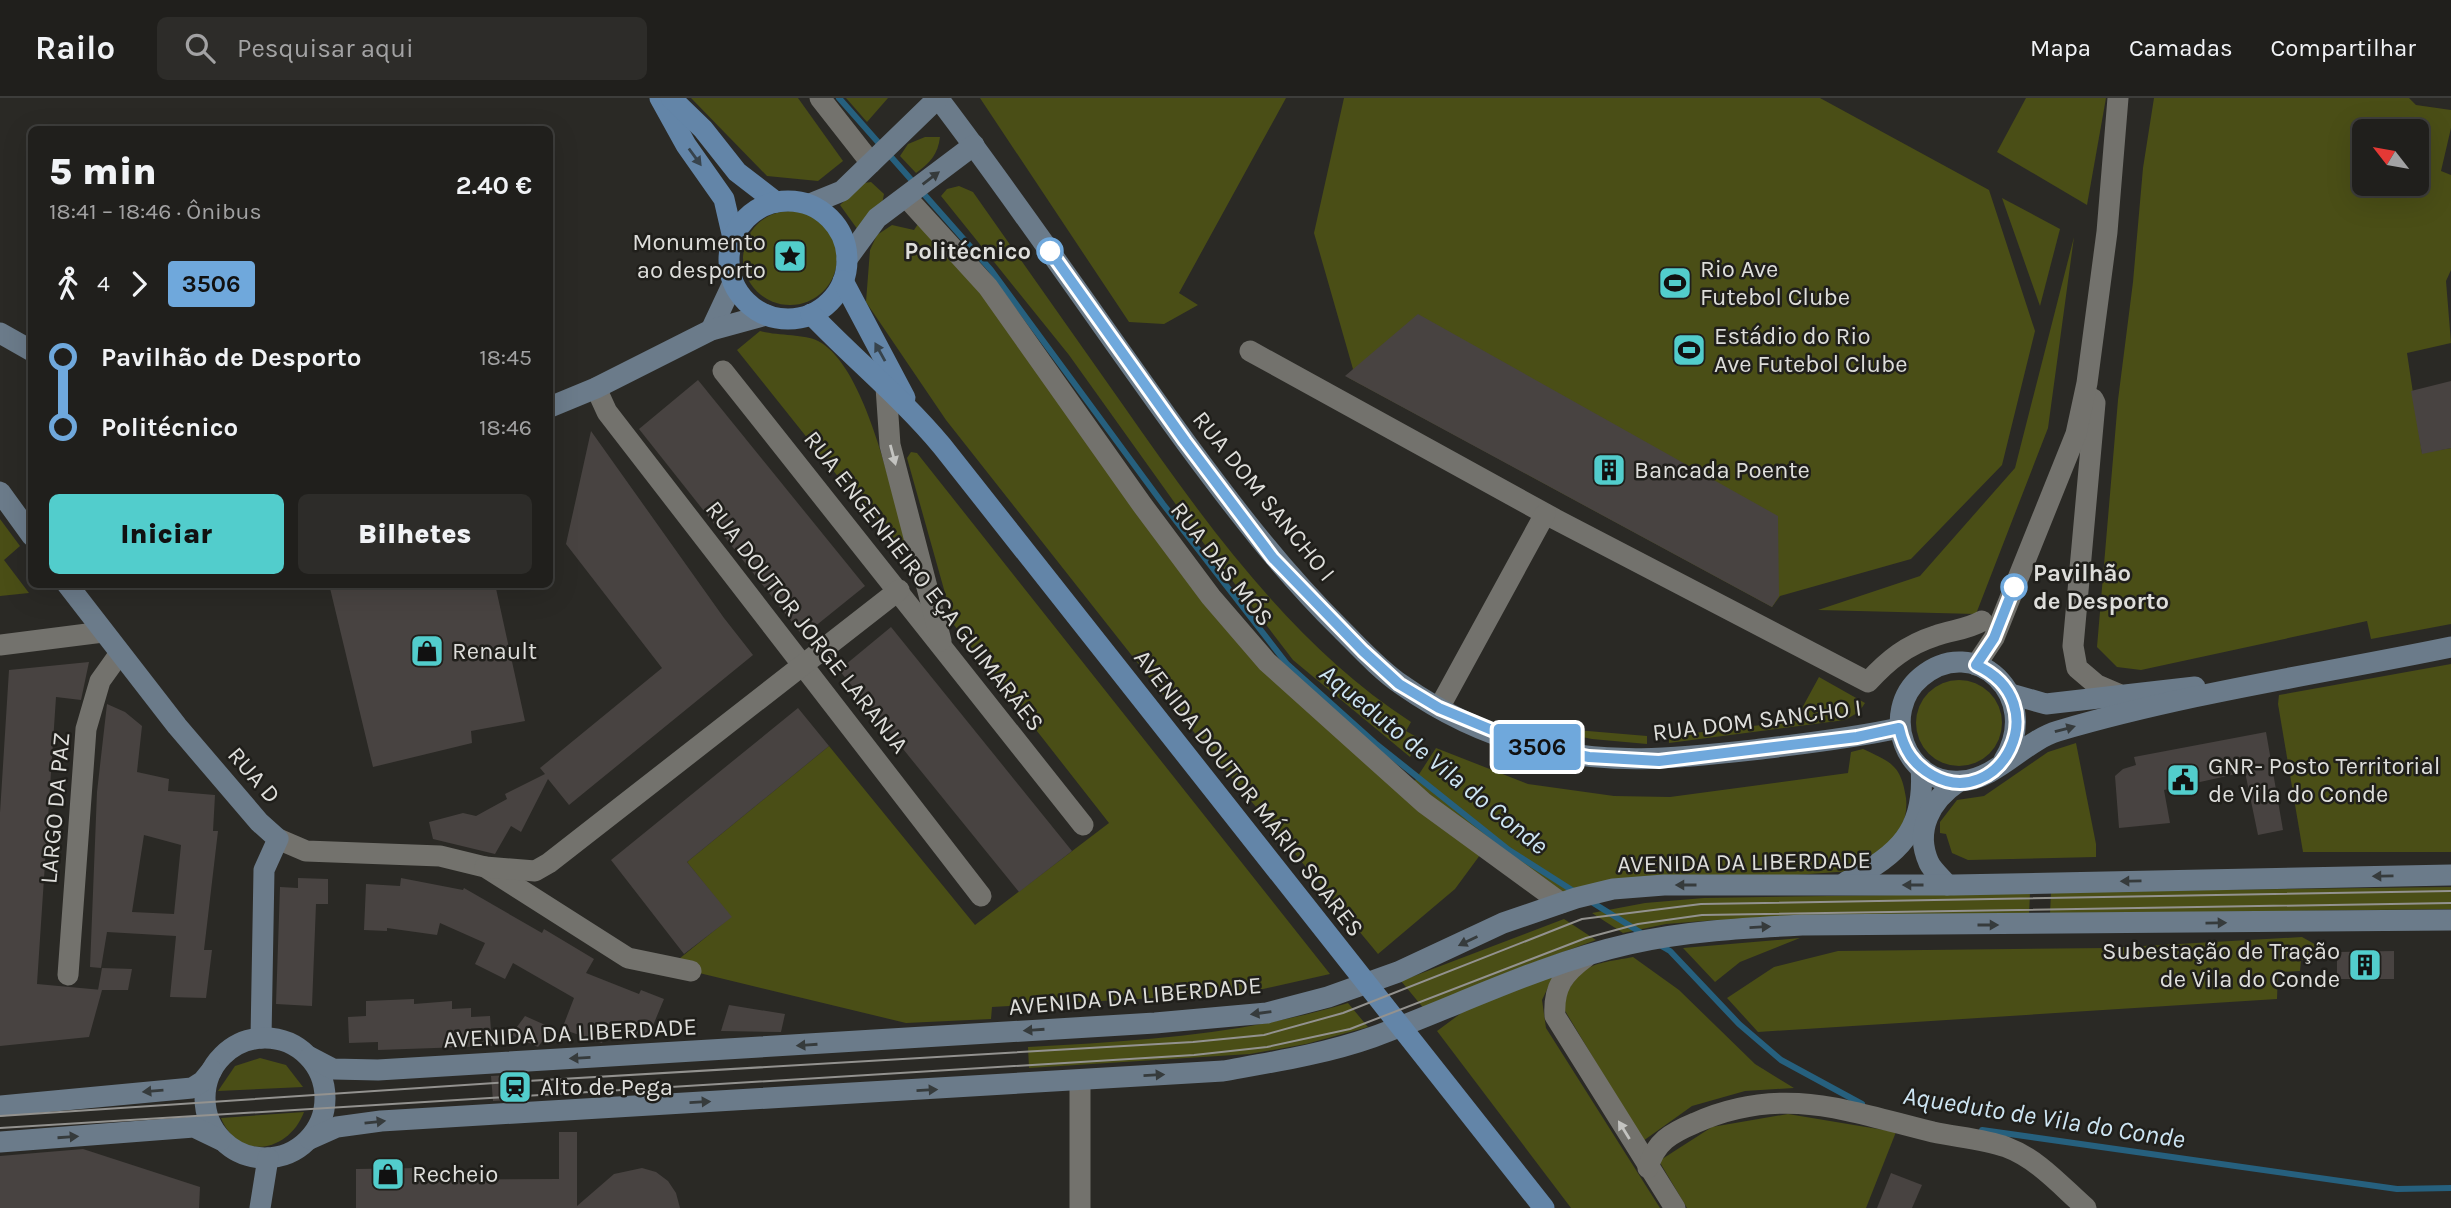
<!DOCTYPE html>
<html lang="pt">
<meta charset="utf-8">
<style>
:root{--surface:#201f1c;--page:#2d2c29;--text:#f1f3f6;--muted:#a2a2a3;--line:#3d3d3b;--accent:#52cdcc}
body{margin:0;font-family:Karla,sans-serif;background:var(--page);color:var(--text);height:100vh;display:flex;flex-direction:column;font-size:26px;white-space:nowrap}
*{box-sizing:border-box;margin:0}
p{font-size:23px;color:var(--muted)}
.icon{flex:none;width:38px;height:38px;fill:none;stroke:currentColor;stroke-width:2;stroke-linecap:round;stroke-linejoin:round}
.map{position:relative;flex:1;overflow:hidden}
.details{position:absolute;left:28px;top:28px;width:525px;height:462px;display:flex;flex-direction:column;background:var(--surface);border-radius:10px;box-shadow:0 7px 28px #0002,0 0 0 2px var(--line)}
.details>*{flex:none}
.badge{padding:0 14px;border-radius:5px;font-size:24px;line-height:46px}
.needle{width:46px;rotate:301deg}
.buttons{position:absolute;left:2352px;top:21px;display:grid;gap:14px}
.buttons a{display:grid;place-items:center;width:77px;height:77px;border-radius:10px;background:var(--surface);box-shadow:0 7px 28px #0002,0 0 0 2px var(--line);font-size:35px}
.map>.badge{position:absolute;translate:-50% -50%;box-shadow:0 0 0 4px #fff}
.legs{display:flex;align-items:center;gap:10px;height:77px;padding:0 21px;font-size:23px}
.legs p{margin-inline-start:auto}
.overview{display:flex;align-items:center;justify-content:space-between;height:119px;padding:0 21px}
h1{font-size:38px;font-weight:800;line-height:52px}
.cta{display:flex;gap:14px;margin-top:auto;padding:14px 21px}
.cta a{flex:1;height:80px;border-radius:10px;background:var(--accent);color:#111;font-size:28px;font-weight:800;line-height:80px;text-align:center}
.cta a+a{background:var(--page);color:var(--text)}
ul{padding:0 21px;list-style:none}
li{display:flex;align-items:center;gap:24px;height:70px;font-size:26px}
li i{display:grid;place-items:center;width:10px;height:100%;margin:0 9px;background:currentColor}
li i::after{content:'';width:18px;height:18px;margin:-9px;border:5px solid;border-radius:50%;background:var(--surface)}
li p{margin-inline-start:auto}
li:first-child i{background:linear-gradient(#0000 50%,currentColor 0)}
li:last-child i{background:linear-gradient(currentColor 50%,#0000 0)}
header{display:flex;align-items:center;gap:42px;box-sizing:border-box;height:98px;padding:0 35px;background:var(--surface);border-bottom:2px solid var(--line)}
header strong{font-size:33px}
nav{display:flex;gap:38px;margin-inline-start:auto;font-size:24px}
.search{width:490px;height:63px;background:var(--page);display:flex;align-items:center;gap:18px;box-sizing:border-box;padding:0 24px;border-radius:10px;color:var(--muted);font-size:26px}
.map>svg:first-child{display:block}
.green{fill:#4a4e16;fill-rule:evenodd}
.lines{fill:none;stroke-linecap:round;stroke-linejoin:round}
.stream{stroke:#26607e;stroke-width:6}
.building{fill:#484341;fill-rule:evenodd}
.street{stroke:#73726d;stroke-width:21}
.secondary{stroke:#6b7b8a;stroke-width:21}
.primary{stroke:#6385a8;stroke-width:21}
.tram{stroke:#93928f;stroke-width:2}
.oneway{fill:#37434c}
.oneway2{fill:#363b3c}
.oneway3{fill:#c3c3c0}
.line-1-casing{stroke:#fff;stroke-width:16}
.line-1{stroke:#6fa8dc;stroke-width:10}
.stop-1-dot{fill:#fff;stroke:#6fa8dc;stroke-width:3.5}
.labels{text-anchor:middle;stroke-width:5;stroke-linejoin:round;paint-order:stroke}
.poi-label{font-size:24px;fill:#dededb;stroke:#201f1b;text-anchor:start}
.stop-label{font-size:24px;font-weight:bold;fill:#dededb;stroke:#201f1b;text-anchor:end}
.street-label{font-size:24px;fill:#dededb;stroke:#201f1b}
.water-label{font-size:26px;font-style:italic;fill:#cde5f3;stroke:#201f1b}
</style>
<header>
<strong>Railo</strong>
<div class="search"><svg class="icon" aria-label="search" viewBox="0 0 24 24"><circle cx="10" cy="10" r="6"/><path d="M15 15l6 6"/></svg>Pesquisar aqui</div>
<nav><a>Mapa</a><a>Camadas</a><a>Compartilhar</a></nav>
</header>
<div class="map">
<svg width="2451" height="1110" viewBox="0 0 2451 1110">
<rect width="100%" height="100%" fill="#2a2925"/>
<g class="green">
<polygon points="691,0 798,0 843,63 818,83 767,78"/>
<polygon points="846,0 888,0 867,24"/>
<polygon points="980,0 1286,0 1179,195 1198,207 1164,226 1129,224"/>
<polygon points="1344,0 1820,0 1989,92 2035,233 2002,367 1911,461 1780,498 1772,509 1349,280 1353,271 1314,135"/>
<polygon points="2026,0 2106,0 2087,107 1997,54"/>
<path d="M2154,0H2409L2416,7L2451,12V30L2441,73L2451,77V172L2446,183L2451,245L2407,255L2422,355L2451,350V526L2371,541L2367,523L2141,572L2117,569L2097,549L2118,302L2133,184L2143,70ZM2364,33H2417V86H2364Z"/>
<path d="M925,39H940C938,56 930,65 916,75L900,58L908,46Z"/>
<polygon points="871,84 884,96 882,106 858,132 840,107 864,85"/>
<path d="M959,88L973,94C1023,165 1073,236 1123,307C1204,423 1291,546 1411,624L1406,633L1420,641L1410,659L1293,562L1202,443L1069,257L941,98L947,91Z"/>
<polygon points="2002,100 2060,131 2040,208"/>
<circle cx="790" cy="160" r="47"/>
<polygon points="918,126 980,191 1267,575 1406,701 1480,757 1455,791 1378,856 1159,592 946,322 866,204 870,152 877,137 892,127 914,132"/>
<polygon points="2074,139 2048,330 1976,516 1818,512 1920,478 2015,370"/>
<path d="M760,233C777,238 805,236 818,243C865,267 891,392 905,442L895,450L737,252Z"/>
<polygon points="911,354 917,355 1330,876 1245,895 992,909 991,921 906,925 691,873 674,865 731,819 687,764 829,648 975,827 1109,725 954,527 907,360"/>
<polygon points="0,421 20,448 4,462 29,495 0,498"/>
<polygon points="2451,566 2451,754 2303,754 2278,606 2279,597"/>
<polygon points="1819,579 1865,605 1859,614 1845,622 1669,645 1669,638 1795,623"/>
<circle cx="1959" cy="625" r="43"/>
<polygon points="1548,625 1576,632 1647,638 1647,646 1592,641 1547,632"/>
<polygon points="2076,645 2096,746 2096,759 1968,762 1952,755 1946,736 1940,735 1940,724 1957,702 1984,698 2048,654"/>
<path d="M1436,650L1528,686L1614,698L1670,699L1848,675L1851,654L1863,651C1891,664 1901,667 1906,700C1910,737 1880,755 1851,773L1563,794L1496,749L1414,684Z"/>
<polygon points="2451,789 2451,811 2050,816 2051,794"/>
<polygon points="2030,795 2029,817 1716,822 1666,826 1623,835 1592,815 1645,805 1704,800"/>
<polygon points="1564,821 1596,842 1508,874 1425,912 1401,883"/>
<polygon points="2302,839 2318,848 2313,861 2301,862 2300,873 2278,874 2277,901 1758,934 1727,900 1774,869 1838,853 2108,850"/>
<polygon points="1800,840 1740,864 1715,884 1683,850"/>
<path d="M1633,859L1679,892L1755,966L1794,990L1745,993L1692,1008L1643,1043L1561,906C1582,865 1589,867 1633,859Z"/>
<polygon points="1554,877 1542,902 1546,930 1660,1110 1571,1110 1437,933 1464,913"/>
<path d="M1348,905L1368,929L1306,946L1250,956L1029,970L1028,949C1137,943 1243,937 1348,905Z"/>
<polygon points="260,960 286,967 303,989 218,993 235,968"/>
<path d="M304,1014C289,1054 239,1064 221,1020Z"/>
<polygon points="1788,1016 1896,1034 1866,1110 1687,1110 1659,1063 1712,1029"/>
</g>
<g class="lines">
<g class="stream">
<polyline points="839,0 991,172 1163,406 1287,566 1375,645 1509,752 1575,794"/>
<polyline points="1590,803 1643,836"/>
<polyline points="1658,846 1670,853 1739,926 1781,962 1862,1006"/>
<polyline points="1982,1032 2397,1091 2451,1090"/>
</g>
</g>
<g class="building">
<polygon points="1418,216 1778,418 1779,498 1772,509 1345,278"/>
<polygon points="698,282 865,488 803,538 639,331"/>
<polygon points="2451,283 2451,350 2422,356 2411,293"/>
<polygon points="591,333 724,520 753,557 569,707 548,681 521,734 511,728 495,756 433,741 429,724 463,715 476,718 507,701 505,696 545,676 540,670 662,570 566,446"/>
<polygon points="329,486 495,486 525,623 471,633 472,645 373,669"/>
<polygon points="891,529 1072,753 1019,794 839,572"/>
<polygon points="89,564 81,602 56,599 37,886 102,892 89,939 0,948 0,715 9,572"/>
<path d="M107,606L125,614L142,628L137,674L169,681L168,693L215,697L213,733H218L204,852H212L206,900L170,899L176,838L107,834L101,870L90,869L97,694ZM144,737L181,747L174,816L132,814Z"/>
<polygon points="798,610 829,648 687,764 732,819 684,856 611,762"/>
<polygon points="2266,634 2283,732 2258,737 2245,674 2164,692 2170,725 2119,730 2115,678 2123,671 2136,667 2134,659"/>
<polygon points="298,780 328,781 328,806 316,806 312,908 276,906 280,789 298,790"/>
<polygon points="401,780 463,792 464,790 542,835 544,831 594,861 586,875 639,896 641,892 664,901 647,942 609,926 602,945 562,931 574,900 513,865 505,881 475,866 485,845 440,825 437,837 387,830 387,833 364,832 366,786 400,788"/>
<polygon points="2394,853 2394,881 2337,881 2337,854"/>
<polygon points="102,870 132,871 128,892 98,892"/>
<polygon points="414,901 414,906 452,903 452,911 471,910 471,919 490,918 492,948 378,952 378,944 349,945 348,919 366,918 366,903"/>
<polygon points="729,907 785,916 781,934 721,933"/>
<polygon points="525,918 552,930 538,949 511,937"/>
<polygon points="527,976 529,1001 493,1003 491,978"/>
<polygon points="559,1034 577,1034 577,1108 614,1076 642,1070 656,1074 668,1083 676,1095 680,1110 356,1110 356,1071 420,1070 420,1082 559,1081"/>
<polygon points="83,1051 200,1089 199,1110 0,1110 0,1058"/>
<polygon points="1891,1075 1922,1087 1912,1110 1877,1110"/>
</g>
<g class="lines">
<g class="street">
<polyline points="820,0 871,65"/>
<polyline points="906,99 988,189 1143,408 1211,499 1267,564 1424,705 1561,805"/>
<path d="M1250,253L1555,421L1868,584C1888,562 1907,547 1935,538C1951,532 1966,532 1982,523"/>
<polyline points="723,273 1083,727"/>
<polyline points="886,289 890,347 941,543"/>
<polyline points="596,290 607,314 981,798"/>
<polyline points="2093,301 2095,305 2073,548 2077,570 2097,587 2118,596"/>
<polyline points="0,547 103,534"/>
<polyline points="1976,567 1994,540 2076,336 2087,285 2107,134 2118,0"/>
<polyline points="1439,610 1545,416"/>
<polyline points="278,741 306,753 440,758 485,769 628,860 691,873"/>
<polyline points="485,769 535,773 549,765 899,492"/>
<path d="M1586,859C1564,875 1553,889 1555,918L1675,1110"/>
<polyline points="68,877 86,631 100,583 120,555"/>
<polyline points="1080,983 1080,1110"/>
<path d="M1648,1070C1655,1044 1671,1035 1695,1025C1782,986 1847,1013 1933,1034C1956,1039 1984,1041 2006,1049C2038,1061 2061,1088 2086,1110"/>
</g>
<g class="secondary">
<path d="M938,0C1024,113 1103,231 1187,346C1235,411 1283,474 1341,531C1360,550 1380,572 1402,587C1439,613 1484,635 1528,647C1607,669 1681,660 1761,651C1808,645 1854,640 1899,630"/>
<polyline points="810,106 842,93 938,0"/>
<polyline points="847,161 877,120 974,47"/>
<polyline points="711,232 733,185"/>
<polyline points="0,235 32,253"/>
<polyline points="550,309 596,290 711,232 766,217"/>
<polyline points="0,394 32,438"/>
<polyline points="67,486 177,628 259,724 278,741 264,772 261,940"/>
<polyline points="2011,596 2046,606 2195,589"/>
<path d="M2004,662C2043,598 1974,534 1921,579C1879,614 1905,688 1961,683C1997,681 2024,643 2058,633C2187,595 2320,576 2451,549"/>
<path d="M1846,784C1898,758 1926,732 1921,670"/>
<path d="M1947,787C1942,780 1933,773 1929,765C1914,732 1931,702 1958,684"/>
<circle cx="265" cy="1000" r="60"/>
<polyline points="310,959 333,971 378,972 1155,925 1267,915 1328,899 1398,874 1503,825 1576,800 1613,791 1664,787 1954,787 2451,777"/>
<polyline points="0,1008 192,990 203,983 212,972"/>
<path d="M310,1041L337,1029L381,1023L1223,973C1273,964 1325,956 1373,939C1458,908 1540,866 1629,846C1686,833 1745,830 1803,827L2451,822"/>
<polyline points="0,1044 194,1029 221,1042"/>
<polyline points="260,1110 268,1060"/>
</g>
<g class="primary">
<polyline points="660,0 686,47 724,101 733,140"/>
<polyline points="671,0 703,31 737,74 776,104"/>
<circle cx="788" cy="162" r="59"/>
<polyline points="843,183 905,300"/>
<path d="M811,216C854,261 902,300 942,348L1544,1110"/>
</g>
<g class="tram">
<polyline points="0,1018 510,984 1193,944 1264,937 1343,915 1582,821 1701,806 2451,793"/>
<polyline points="0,1030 1194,957 1267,949 1350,931 1586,840 1638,826 1702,817 2451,805"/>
</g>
</g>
<defs><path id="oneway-solid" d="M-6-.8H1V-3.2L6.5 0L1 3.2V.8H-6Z" transform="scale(1.75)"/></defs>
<g class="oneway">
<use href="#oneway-solid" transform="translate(695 59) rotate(54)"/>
<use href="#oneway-solid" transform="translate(880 254) rotate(-119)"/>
</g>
<g class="oneway2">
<use href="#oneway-solid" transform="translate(931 80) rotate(-37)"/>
<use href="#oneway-solid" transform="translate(2065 631) rotate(-15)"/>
<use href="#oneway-solid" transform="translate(2383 778) rotate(179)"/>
<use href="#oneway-solid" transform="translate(2131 783) rotate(179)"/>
<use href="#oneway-solid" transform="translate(1686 787) rotate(180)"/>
<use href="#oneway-solid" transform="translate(1913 787) rotate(-180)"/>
<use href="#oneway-solid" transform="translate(2216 825) rotate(-1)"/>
<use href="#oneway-solid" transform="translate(1988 827)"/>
<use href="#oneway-solid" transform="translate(1760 829) rotate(-3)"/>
<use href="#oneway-solid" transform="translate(1468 843) rotate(154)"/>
<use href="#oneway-solid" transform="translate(1261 915) rotate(172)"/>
<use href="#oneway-solid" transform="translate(1034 932) rotate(176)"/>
<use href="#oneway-solid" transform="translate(807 947) rotate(176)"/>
<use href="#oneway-solid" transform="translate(580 960) rotate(177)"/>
<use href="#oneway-solid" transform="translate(1154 977) rotate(-3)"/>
<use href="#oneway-solid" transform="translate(927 992) rotate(-3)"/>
<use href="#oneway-solid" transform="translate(153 993) rotate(175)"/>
<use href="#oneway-solid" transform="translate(700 1004) rotate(-3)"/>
<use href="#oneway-solid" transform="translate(375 1024) rotate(-6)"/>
<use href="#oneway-solid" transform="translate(68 1039) rotate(-4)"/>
</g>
<g class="oneway3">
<use href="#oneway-solid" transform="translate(893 357) rotate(75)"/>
<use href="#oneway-solid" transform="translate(1624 1032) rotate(-122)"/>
</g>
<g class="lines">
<defs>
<path id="line-1" d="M1050,153L1185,343L1273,460L1363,553L1399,586L1439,610L1528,647L1589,659L1659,663L1857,639L1899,630C1904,652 1913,666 1932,677C1999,715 2059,605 1976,567L1994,540L2014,489"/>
</defs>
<use href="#line-1" class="line-1-casing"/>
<use href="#line-1" class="line-1"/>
</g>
<defs>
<symbol id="sight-square" viewBox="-11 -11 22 22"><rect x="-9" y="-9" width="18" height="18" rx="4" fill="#52cdcc" stroke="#201f1b"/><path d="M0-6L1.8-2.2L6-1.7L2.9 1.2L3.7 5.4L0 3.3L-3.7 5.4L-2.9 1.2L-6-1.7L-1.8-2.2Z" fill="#111"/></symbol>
<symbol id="stadium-square" viewBox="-11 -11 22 22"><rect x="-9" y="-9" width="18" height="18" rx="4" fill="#52cdcc" stroke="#201f1b"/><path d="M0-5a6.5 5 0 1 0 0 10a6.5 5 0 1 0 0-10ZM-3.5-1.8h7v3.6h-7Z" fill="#111"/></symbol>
<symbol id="building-square" viewBox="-11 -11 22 22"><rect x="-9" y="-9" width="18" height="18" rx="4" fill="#52cdcc" stroke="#201f1b"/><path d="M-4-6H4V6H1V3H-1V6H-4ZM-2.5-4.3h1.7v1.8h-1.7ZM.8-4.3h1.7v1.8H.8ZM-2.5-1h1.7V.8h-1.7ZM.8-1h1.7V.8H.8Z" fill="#111"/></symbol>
<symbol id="shop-square" viewBox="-11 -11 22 22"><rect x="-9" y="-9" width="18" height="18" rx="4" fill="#52cdcc" stroke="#201f1b"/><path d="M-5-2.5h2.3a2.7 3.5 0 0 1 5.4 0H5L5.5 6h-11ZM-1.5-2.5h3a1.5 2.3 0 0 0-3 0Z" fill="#111"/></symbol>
<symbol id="civic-square" viewBox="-11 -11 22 22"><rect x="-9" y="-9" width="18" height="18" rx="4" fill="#52cdcc" stroke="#201f1b"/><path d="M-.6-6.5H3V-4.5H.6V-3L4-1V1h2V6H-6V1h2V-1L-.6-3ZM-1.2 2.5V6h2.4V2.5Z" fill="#111"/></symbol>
<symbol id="station-square" viewBox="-11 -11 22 22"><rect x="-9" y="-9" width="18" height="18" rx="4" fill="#52cdcc" stroke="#201f1b"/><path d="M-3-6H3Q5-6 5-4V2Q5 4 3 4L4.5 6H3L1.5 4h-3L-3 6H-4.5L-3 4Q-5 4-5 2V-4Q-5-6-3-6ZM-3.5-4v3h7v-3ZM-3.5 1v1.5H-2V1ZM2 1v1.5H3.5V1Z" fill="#111"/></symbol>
</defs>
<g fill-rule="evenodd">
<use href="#sight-square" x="771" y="139" width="38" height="38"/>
<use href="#stadium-square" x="1656" y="166" width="38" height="38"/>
<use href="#stadium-square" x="1670" y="233" width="38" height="38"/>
<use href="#building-square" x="1590" y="353" width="38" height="38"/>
<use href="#shop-square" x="408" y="534" width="38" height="38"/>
<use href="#civic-square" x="2164" y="663" width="38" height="38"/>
<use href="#building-square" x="2346" y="848" width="38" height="38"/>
<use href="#station-square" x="496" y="970" width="38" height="38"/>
<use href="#shop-square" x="369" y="1057" width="38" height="38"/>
</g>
<g class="stop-1-dot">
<circle cx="1050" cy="153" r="12"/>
<circle cx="2014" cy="489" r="12"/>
</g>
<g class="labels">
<g class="poi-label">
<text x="766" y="152" text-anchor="end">Monumento<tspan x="766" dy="28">ao desporto</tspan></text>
<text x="1700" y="179">Rio Ave<tspan x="1700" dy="28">Futebol Clube</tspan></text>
<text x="1714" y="246">Estádio do Rio<tspan x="1714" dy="28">Ave Futebol Clube</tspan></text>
<text x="1634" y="380">Bancada Poente</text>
<text x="452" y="561">Renault</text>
<text x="2208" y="676">GNR- Posto Territorial<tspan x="2208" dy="28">de Vila do Conde</tspan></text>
<text x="2340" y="861" text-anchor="end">Subestação de Tração<tspan x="2340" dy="28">de Vila do Conde</tspan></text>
<text x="540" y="997">Alto de Pega</text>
<text x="412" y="1084">Recheio</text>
</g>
<g class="stop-label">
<text x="1031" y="161">Politécnico</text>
<text x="2033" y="483" text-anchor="start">Pavilhão<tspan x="2033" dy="28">de Desporto</tspan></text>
</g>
<g class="street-label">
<text transform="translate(1264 398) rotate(51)" y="8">RUA DOM SANCHO I</text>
<text transform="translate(1222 466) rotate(52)" y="8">RUA DAS MÓS</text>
<text transform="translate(924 483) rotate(52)" y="8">RUA ENGENHEIRO EÇA GUIMARÃES</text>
<text transform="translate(807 529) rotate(52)" y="8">RUA DOUTOR JORGE LARANJA</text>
<text transform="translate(1757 622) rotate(-7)" y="8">RUA DOM SANCHO I</text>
<text transform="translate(254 677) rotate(49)" y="8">RUA D</text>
<text transform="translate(1249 695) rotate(52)" y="8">AVENIDA DOUTOR MÁRIO SOARES</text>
<text transform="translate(55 710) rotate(-85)" y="8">LARGO DA PAZ</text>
<text transform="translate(1744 764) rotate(-1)" y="8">AVENIDA DA LIBERDADE</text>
<text transform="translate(1135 898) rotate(-5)" y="8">AVENIDA DA LIBERDADE</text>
<text transform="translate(570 935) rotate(-3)" y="8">AVENIDA DA LIBERDADE</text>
</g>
<g class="water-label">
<text transform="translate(1434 661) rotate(39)" y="9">Aqueduto de Vila do Conde</text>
<text transform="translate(2044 1019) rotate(9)" y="9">Aqueduto de Vila do Conde</text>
</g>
</g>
</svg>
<div class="buttons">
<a><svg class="needle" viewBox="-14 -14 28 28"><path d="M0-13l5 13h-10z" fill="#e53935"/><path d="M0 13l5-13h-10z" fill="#a2a2a3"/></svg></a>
</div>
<b class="badge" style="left:1537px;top:649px;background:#6fa8dc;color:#111">3506</b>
<section class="details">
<div class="overview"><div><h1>5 min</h1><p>18:41 – 18:46 · Ônibus</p></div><b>2.40 €</b></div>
<div class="legs"><svg class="icon" aria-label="walk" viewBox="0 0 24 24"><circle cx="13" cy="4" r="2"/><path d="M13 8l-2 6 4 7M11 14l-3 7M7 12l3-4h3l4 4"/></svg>4<svg class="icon" aria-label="forward" viewBox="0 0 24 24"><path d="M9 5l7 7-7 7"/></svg><b class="badge" style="background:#6fa8dc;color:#111">3506</b></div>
<ul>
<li><i style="color:#6fa8dc"></i><b>Pavilhão de Desporto</b><p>18:45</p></li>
<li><i style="color:#6fa8dc"></i><b>Politécnico</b><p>18:46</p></li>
</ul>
<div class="cta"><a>Iniciar</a><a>Bilhetes</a></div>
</section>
</div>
